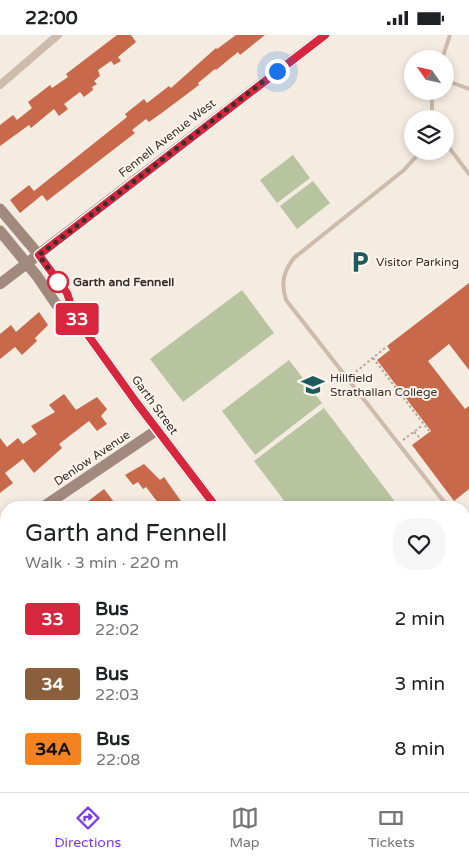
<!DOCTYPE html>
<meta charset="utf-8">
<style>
:root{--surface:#fff;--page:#f6f6f6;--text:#202124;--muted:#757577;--line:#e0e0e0;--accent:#7c3aed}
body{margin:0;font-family:"Varela Round",sans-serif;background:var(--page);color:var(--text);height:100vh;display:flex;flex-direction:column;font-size:19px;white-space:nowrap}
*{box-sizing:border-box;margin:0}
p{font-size:16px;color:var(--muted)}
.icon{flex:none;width:28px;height:28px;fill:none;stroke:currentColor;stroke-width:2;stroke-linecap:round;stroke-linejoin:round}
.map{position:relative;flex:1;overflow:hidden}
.details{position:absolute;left:0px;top:466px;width:470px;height:291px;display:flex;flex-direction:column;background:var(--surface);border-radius:20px 20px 0 0;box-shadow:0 2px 8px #0003}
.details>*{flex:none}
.badge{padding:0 10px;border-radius:4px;font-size:18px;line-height:32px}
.needle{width:32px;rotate:304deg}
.controls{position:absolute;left:404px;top:15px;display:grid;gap:10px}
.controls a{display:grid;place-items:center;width:50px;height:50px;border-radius:50%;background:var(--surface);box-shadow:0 2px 8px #0003;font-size:25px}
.you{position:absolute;width:25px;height:25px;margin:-12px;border:4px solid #fff;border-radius:50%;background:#1a73e8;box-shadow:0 0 0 8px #1a73e833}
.map>.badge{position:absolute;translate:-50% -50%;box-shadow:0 0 0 2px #fff}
.round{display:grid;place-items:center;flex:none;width:52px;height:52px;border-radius:20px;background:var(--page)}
.summary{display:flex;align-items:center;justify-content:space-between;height:85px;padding:0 25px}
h1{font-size:24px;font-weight:600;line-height:38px}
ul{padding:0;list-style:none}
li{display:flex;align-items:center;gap:15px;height:65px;padding:0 25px}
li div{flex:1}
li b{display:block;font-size:19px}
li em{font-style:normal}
li .badge{min-width:55px;font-weight:700;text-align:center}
.status{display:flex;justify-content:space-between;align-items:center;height:35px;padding:0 25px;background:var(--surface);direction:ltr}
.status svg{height:14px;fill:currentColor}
.tabs{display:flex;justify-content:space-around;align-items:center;height:70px;border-top:1px solid var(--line);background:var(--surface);font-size:14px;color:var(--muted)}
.tabs a{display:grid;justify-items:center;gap:2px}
.tabs .active{color:var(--accent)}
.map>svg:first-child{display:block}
.green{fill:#b8c4a0}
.building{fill:#c8694b}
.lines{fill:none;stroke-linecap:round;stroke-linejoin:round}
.path{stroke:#b9a596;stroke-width:2;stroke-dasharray:2.5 2.5;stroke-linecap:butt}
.lane{stroke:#cdbbac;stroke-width:4}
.street{stroke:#cdbbac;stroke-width:8}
.secondary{stroke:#a18a7d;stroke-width:11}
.line-casing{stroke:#fff;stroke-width:11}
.line{stroke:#d7263d;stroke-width:8}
.walk{stroke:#3b302b;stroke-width:5;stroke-dasharray:0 9}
.stop-dot{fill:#fff;stroke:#d7263d;stroke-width:2.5}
.labels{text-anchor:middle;stroke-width:4;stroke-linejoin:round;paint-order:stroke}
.street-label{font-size:12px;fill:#3b302b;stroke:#fbf5ee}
.poi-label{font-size:12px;fill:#3b302b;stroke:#fbf5ee;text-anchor:start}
.stop-label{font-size:12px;font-weight:bold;fill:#3b302b;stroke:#fbf5ee;text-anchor:start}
</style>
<div class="status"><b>22:00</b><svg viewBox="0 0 49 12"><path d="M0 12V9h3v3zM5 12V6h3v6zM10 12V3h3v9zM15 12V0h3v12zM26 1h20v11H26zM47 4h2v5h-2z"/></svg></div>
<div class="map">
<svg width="469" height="757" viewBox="0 0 469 757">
<rect width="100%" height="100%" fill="#f4ebe1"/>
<g class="green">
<polygon points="293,120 310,143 277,168 260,145"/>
<polygon points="313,146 330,168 297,194 280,171"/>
<polygon points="242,255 274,298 183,367 150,324"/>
<polygon points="289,325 322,368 255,420 222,376"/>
<polygon points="324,373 399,472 289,472 254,426"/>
<polygon points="469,630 469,686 464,679 464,633"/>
<polygon points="0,711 6,719 6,751 31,751 36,757 0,757"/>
</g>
<g class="building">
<polygon points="117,0 131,0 136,7 118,22 121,26 114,30 111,26 98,35 100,41 94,46 97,49 92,52 93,55 84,62 80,57 64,69 68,74 59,81 54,74 31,93 29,90 0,111 0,90 13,80 17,85 32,73 28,67 50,50 52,53 68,42 66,39"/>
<polygon points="236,0 265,0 240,20 238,17 216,35 215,34 198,48 199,50 163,77 149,87 146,84 132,95 135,98 47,166 42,160 20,178 10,165 29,150 34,156 127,82 125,79 144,64 147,68 169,51 171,53 216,13 217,14"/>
<polygon points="469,248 469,335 449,309 428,326 465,374 469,371 469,454 454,466 412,410 431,396 377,325 390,315 387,311"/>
<polygon points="39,277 48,290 35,303 37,306 22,320 15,312 0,324 0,299 11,290 16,297"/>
<polygon points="64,359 76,375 97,362 107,374 101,381 107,389 97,396 89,386 59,409 62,413 34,438 23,424 5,438 13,448 0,458 0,403 7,412 18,403 23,409 37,399 31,391 55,377 49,370"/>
<polygon points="144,429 160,445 164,442 183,469 178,472 166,472 162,467 159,469 146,452 143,454 138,447 133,450 125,440"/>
<polygon points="104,454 114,467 107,472 91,472 87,467"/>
</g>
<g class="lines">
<g class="path">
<polyline points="373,323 429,396"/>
<polyline points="352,340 385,313"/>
<polyline points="414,397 419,402"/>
<polyline points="403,405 423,390"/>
</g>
<g class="lane">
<polyline points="442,24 450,0"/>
<polyline points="445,45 469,54"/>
<polyline points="432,56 432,84"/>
<polyline points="445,107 469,139"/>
<path d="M421,116L404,135L294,223C283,237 281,248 286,265L448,472"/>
<polyline points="464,493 469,499"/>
</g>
<g class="street">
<polyline points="0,50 58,0"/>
<polyline points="0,605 6,612"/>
<polyline points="120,751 125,757"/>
<polyline points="277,751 282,757"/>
<polyline points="198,757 205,751"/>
</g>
<g class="secondary">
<polyline points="0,174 39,220 67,258 75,282 136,367 216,472"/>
<polyline points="0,196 37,241 56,269 75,282"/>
<polyline points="0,249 325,0"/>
<polyline points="43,472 157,395"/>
<polyline points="0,500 6,496"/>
<polyline points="430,751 435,757"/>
</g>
</g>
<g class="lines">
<defs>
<polyline id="line" points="216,472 136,367 75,282 67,258 39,220 325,0"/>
</defs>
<use href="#line" class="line-casing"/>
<use href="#line" class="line"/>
<polyline class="walk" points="58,247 39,220 277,36"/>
</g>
<defs>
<symbol id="parking-bare" viewBox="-9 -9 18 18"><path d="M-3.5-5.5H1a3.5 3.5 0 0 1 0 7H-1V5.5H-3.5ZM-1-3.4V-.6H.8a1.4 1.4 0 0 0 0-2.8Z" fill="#1f5a5e" stroke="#fbf5ee" stroke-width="2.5" paint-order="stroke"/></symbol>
<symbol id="school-bare" viewBox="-9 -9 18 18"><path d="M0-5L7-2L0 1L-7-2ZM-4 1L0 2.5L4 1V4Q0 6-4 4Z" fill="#1f5a5e" stroke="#fbf5ee" stroke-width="2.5" paint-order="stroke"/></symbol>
</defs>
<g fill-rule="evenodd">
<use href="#parking-bare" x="344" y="211" width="32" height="32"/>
<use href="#school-bare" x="297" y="334" width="32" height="32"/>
</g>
<circle class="stop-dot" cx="58" cy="247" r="10"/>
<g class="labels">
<g class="street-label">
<text transform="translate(167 103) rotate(-38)" y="4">Fennell Avenue West</text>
<text transform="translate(155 370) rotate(54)" y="4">Garth Street</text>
<text transform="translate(92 423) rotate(-34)" y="4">Denlow Avenue</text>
</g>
<g class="poi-label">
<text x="376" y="231">Visitor Parking</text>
<text x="330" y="347">Hillfield<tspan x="330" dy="14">Strathallan College</tspan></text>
</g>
<g class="stop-label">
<text x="73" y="251">Garth and Fennell</text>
</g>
</g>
</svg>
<div class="controls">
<a><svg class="needle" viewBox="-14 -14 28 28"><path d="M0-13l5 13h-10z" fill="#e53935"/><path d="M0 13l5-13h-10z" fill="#757577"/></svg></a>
<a><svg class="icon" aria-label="layers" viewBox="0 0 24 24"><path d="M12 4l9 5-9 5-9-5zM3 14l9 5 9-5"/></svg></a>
</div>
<div class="you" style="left:277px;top:36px"></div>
<b class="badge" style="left:77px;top:284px;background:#d7263d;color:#fff">33</b>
<section class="details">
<div class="summary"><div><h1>Garth and Fennell</h1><p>Walk · 3 min · 220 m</p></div><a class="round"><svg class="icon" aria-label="heart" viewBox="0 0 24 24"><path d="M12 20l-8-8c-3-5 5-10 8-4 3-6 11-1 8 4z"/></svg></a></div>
<ul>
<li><span class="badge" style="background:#d7263d;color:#fff">33</span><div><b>Bus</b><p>22:02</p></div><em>2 min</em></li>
<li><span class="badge" style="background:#8b5e3c;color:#fff">34</span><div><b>Bus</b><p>22:03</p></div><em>3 min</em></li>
<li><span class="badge" style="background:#f58220;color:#111">34A</span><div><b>Bus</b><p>22:08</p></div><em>8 min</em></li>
</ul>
</section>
</div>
<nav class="tabs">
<a class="active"><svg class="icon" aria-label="directions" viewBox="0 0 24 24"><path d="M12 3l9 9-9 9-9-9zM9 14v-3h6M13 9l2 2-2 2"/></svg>Directions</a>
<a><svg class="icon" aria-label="map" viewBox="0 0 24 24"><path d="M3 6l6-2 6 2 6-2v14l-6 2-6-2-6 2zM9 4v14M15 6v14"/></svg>Map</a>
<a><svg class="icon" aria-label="tickets" viewBox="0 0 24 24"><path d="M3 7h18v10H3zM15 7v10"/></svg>Tickets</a>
</nav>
